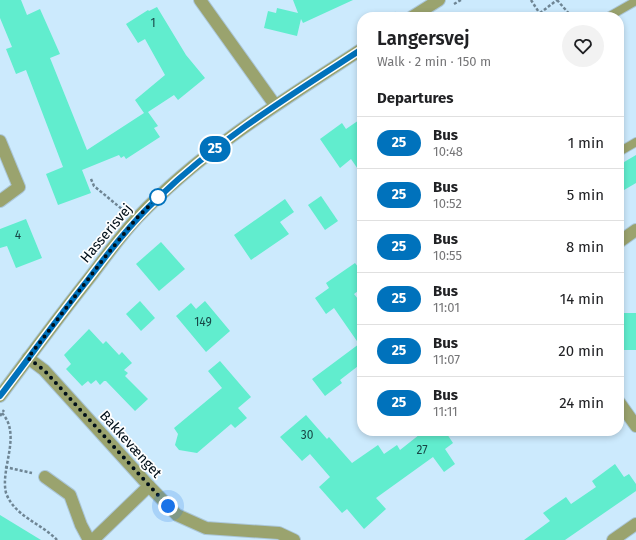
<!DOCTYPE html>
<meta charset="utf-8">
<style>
:root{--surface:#fff;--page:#f2f2f2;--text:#202124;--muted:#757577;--line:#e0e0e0}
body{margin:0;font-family:"Fira Sans",sans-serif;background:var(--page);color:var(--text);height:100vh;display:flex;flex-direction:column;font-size:15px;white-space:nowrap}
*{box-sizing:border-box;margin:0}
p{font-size:13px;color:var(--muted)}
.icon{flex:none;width:22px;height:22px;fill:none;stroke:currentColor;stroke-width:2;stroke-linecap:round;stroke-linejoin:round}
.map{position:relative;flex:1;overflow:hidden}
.side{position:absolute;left:357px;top:12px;width:267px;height:424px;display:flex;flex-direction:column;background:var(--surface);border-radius:16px;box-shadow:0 2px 6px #0003}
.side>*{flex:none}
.badge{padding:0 8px;border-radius:13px;font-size:14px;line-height:26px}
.you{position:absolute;width:20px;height:20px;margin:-10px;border:3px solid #fff;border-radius:50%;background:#1a73e8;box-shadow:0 0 0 6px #1a73e833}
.map>.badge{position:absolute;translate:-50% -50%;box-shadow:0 0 0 2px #fff}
h2{padding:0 20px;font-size:15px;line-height:36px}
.round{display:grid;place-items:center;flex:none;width:42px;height:42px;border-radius:21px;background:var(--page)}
.headline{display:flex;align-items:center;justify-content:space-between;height:68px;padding:0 20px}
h1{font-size:19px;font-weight:600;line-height:30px}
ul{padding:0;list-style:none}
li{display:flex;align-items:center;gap:12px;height:52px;padding:0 20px;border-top:1px solid var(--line)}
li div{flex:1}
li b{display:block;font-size:15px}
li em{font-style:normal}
li .badge{min-width:44px;font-weight:700;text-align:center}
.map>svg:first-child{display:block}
.building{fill:#61edce}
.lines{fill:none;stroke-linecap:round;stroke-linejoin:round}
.service-casing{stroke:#abc7d9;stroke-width:10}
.minor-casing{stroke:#abc7d9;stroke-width:14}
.tertiary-casing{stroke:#abc7d9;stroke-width:14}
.path{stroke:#6e8594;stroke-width:2.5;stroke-dasharray:3 2;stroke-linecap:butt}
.service{stroke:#9aa36e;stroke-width:8}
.minor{stroke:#9aa36e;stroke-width:12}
.tertiary{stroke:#9aa36e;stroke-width:12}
.line-casing{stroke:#fff;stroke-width:9}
.line{stroke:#0072bc;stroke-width:6}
.walk{stroke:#000f19;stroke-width:4;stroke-dasharray:0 7.2}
.stop-dot{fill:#fff;stroke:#0072bc;stroke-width:2}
.labels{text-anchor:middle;stroke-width:3.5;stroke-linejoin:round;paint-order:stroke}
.number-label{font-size:12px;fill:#184646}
.street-label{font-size:14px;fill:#000f19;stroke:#fff}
</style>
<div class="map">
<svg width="636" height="540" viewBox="0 0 636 540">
<rect width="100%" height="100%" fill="#cceafd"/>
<g class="building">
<polygon points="0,0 21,0 27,15 40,9 60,54 50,58 87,150 144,113 135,100 165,75 145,39 138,43 126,24 148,10 149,11 157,7 186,55 205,78 178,100 174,95 148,112 158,126 154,128 160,137 126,159 124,156 121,158 119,155 82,170 91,193 58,205 46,174 63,167 26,70 16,74 6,49 12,47 0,18"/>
<polygon points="293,0 353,0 303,23 301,19 297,36 264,28 268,11 276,13 277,8 298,13"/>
<polygon points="362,118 362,175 351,159 340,168 320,139 342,123 346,129"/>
<polygon points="636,155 636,183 619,193 619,165"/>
<polygon points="321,196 338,221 325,230 308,205"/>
<polygon points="285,199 294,212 280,222 289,234 251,260 234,235"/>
<polygon points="26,219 42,258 16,268 7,246 0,248 0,229"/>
<polygon points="161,242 185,269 159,291 136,264"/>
<polygon points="355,263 362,272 362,288 354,294 362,304 362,363 340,380 342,383 325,396 312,379 359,344 334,308 326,314 315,298 329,288 326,283"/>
<polygon points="140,301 155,318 141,331 126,314"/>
<polygon points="205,301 230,331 206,352 176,316 191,303 196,309"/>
<rect x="619" y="313" width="17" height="37"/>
<polygon points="89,329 103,344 106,341 119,355 122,352 132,363 124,370 128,373 125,376 148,399 135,411 106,381 104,381 100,385 96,380 91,384 88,381 82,386 66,369 71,364 64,355"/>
<polygon points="220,361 251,397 238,408 247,418 235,428 231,424 197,453 179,450 175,445 178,434 174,428 222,388 208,371"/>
<polygon points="306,415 327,439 329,437 352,463 378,445 384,454 397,445 400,450 424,431 445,431 453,443 445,449 455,464 444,472 433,457 376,498 386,509 364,529 347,509 342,513 319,487 330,477 310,454 302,461 280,437"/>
<polygon points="615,464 624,477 629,474 636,484 636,491 565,540 524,540 550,521 543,513 566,497 571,504 596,487 592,481"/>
<polygon points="0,515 41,540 0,540"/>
</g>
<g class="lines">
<defs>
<g id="service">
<polyline points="608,17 636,1"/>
<polyline points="619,152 636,142"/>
</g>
<g id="minor">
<polyline points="200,0 275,105"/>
<polyline points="0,141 19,187 0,201"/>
<polyline points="619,242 636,230"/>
<polyline points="28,358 44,370 149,486 177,515 206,528 279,533 294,540"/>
<polyline points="619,402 636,426"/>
<polyline points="45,477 70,495 81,525 89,540"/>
<polyline points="93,540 149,486"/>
<polyline points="613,540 636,524"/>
</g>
<g id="tertiary">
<polyline points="412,17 439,0"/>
<path d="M0,396C30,356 60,315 91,276C106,256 121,235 138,217C203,149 284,100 362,49"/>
</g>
</defs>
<use href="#service" class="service-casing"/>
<use href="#minor" class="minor-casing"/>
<use href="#tertiary" class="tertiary-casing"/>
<g class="path">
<polyline points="531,0 542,17"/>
<polyline points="557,0 572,17"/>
<polyline points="454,4 461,0"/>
<polyline points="540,13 557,0"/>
<polyline points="389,17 397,12"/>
<polyline points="91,179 94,186 123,210"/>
<path d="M2,413C22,435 0,468 6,493C15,517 41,523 57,540"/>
<polyline points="0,416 4,410"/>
<polyline points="5,467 32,473"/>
</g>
<use href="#service" class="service"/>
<use href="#minor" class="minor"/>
<use href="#tertiary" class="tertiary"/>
</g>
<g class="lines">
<defs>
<path id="line" d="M0,396C29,358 57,319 87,281C109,252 131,223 158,198C219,139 291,95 362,49"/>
</defs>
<use href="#line" class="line-casing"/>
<use href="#line" class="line"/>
<polyline class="walk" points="158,197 137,218 105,257 28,358 44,370 168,506"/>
</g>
<circle class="stop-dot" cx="158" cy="197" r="8"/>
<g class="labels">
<g class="number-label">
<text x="153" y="27">1</text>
<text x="18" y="239">4</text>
<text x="203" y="326">149</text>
<text x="307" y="439">30</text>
<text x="422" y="454">27</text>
</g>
<g class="street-label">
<text transform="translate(106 233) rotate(-50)" y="5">Hasserisvej</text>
<text transform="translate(131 444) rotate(48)" y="5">Bakkevænget</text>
</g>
</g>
</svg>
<div class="you" style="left:168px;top:506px"></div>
<b class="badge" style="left:215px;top:149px;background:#0072bc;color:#fff">25</b>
<section class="side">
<div class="headline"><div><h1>Langersvej</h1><p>Walk · 2 min · 150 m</p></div><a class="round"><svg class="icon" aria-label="heart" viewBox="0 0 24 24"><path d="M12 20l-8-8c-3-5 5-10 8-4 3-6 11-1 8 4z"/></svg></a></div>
<h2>Departures</h2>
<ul>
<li><span class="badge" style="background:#0072bc;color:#fff">25</span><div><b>Bus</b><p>10:48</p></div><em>1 min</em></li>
<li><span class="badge" style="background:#0072bc;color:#fff">25</span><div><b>Bus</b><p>10:52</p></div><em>5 min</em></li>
<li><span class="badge" style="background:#0072bc;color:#fff">25</span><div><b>Bus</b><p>10:55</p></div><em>8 min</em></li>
<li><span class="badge" style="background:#0072bc;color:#fff">25</span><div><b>Bus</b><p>11:01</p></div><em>14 min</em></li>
<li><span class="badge" style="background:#0072bc;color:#fff">25</span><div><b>Bus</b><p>11:07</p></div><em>20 min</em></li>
<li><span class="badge" style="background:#0072bc;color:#fff">25</span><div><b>Bus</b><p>11:11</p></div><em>24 min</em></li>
</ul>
</section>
</div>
